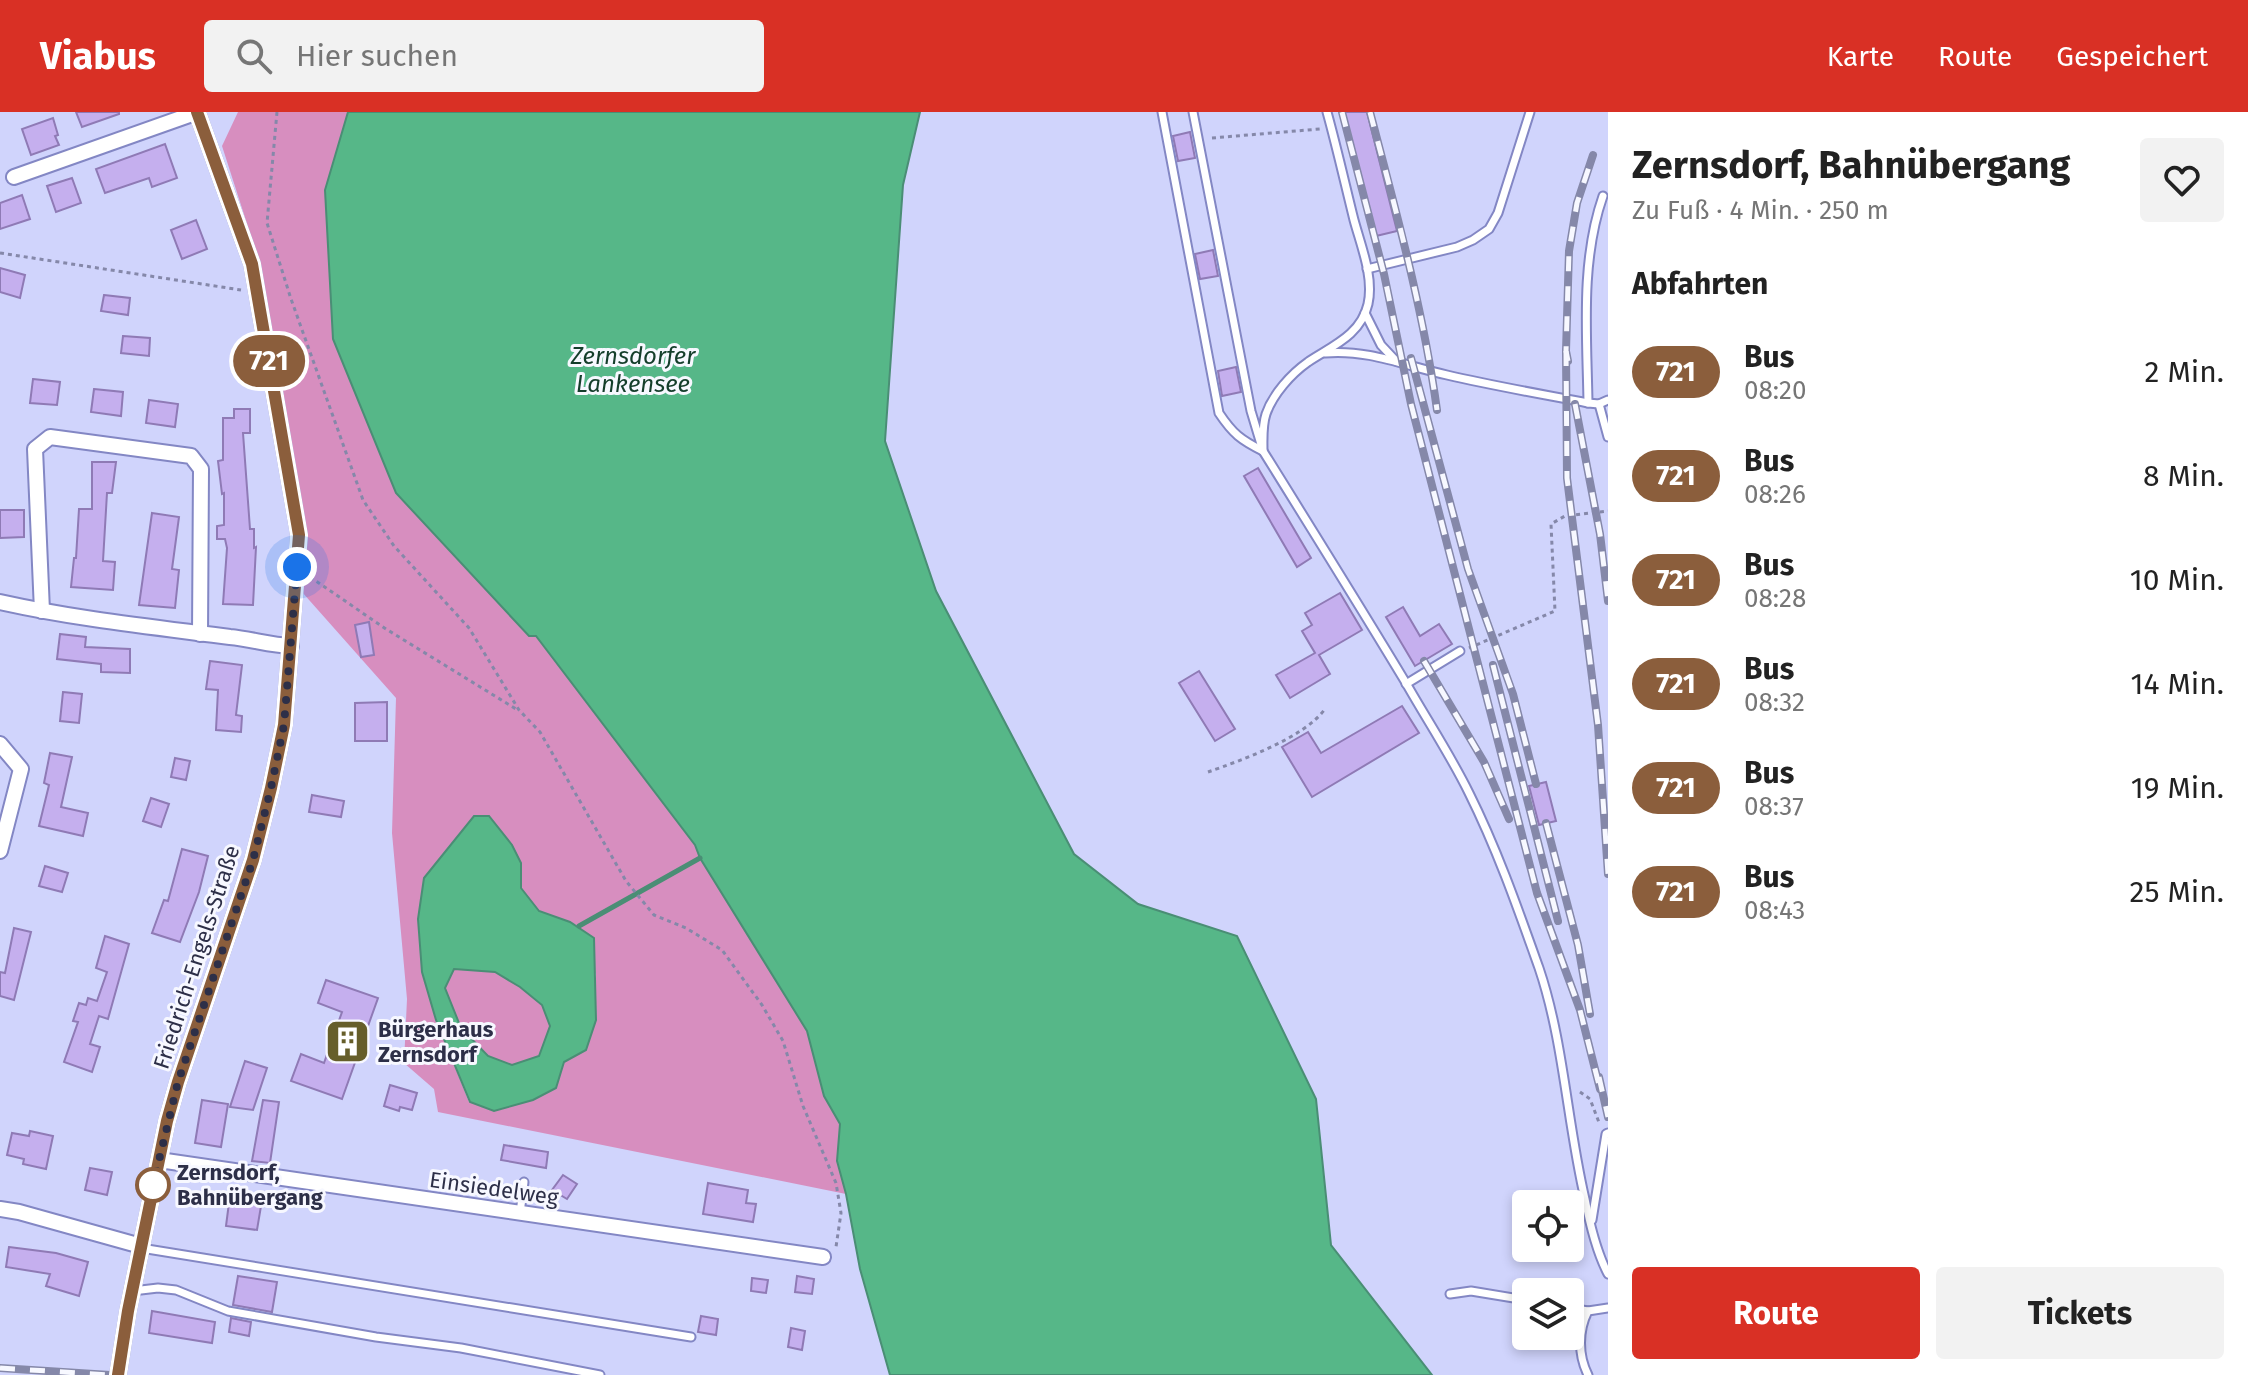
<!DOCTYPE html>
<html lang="de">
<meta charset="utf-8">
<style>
:root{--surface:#fff;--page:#f2f2f2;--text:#222;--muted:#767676;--accent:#d93025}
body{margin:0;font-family:"Fira Sans",sans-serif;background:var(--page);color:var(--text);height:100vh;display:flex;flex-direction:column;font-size:30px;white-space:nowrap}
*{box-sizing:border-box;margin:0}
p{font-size:26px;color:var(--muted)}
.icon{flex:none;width:44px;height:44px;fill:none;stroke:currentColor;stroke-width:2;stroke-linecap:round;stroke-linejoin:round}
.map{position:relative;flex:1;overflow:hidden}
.details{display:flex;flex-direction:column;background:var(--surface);width:640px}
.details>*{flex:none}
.badge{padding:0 16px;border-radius:26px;font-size:28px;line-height:52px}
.buttons{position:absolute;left:1512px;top:1078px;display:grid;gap:16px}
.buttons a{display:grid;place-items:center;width:72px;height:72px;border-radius:8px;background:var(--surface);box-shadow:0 4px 12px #0003;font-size:40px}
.you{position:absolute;width:40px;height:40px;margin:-20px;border:6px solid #fff;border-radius:50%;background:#1a73e8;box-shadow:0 0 0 12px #1a73e833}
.map>.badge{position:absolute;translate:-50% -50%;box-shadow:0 0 0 4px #fff}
h2{padding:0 24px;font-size:30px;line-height:72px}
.round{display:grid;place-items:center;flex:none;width:84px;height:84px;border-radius:8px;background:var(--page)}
.head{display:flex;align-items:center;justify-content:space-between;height:136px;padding:0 24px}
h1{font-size:38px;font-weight:700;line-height:60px}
.primary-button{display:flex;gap:16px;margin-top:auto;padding:16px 24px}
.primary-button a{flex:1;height:92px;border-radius:8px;background:var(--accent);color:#fff;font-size:32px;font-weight:700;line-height:92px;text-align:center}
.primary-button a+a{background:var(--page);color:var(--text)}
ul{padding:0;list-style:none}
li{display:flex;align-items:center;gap:24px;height:104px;padding:0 24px}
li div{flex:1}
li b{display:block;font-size:30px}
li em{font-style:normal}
li .badge{min-width:88px;font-weight:700;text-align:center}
header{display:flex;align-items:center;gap:48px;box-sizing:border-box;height:112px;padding:0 40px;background:var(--accent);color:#fff}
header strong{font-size:38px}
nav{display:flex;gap:44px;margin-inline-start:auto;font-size:28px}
.search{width:560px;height:72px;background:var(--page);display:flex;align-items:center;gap:20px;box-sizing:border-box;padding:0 28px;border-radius:8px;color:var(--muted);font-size:30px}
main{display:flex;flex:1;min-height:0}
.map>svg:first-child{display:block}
.green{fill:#d78ebf;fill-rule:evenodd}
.water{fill:#56b788;stroke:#4a8e75;stroke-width:2;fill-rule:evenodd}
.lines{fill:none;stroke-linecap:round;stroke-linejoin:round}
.stream{stroke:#4a8e75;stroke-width:5}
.building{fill:#c5afee;stroke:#8f7ab5;stroke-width:2}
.lane-casing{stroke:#8387c4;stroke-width:11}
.street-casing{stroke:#8387c4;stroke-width:18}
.path{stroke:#8588a9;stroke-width:3;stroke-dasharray:4 4;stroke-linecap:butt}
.lane{stroke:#fff;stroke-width:7}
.street{stroke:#fff;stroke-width:14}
.rail-casing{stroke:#8588a9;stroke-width:8}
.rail{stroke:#f7f8ff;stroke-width:5;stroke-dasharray:15;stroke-linecap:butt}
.line-casing{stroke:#fff;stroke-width:18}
.line{stroke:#8b5e3c;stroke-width:12}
.walk{stroke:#2d2f48;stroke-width:8;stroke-dasharray:0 14.4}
.stop-dot{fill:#fff;stroke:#8b5e3c;stroke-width:4}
.labels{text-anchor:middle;stroke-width:6;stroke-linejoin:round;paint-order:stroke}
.street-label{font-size:22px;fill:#2d2f48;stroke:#f7f8ff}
.poi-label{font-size:22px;font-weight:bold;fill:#2d2f48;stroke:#f7f8ff;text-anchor:start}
.stop-label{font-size:22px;font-weight:bold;fill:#2d2f48;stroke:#f7f8ff;text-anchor:start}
.water-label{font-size:24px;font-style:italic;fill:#143e2b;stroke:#f7f8ff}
</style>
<header>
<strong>Viabus</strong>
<div class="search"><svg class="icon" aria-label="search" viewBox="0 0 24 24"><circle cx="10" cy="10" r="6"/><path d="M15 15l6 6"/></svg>Hier suchen</div>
<nav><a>Karte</a><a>Route</a><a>Gespeichert</a></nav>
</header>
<main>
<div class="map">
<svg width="1608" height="1263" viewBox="0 0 1608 1263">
<rect width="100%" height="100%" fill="#d0d4fc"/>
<g class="green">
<path d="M238,0H348L325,78L333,227L396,381L536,524L695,733L807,919L824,984L840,1012L837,1049L846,1082L438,1000L434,977L404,951L407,887L392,721L396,586L302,480L306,418L258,146L222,34ZM474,704L521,751V776L539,799L579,814L596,863L586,938L564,950L469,990L436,908Z"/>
<polygon points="454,857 495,860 520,875 542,893 550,914 539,944 512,953 488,944 460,916 445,876"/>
</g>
<g class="water">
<polygon points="348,0 920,0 903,73 885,329 936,479 1074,742 1138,792 1237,824 1316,987 1331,1133 1432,1263 890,1263 860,1157 846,1082 837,1049 840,1012 824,984 807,919 700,746 695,733 536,524 529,524 396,381 333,227 325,78"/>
<path d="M474,704H489L512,733L521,751V776L539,799L570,810L594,826L596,908L586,938L564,950L556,976L533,988L494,999L470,990L436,908L422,860L418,807L424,766ZM454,857L495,860L520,875L542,893L550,914L539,944L512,953L488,944L461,916L445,876Z"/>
</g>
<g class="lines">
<polyline class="stream" points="579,814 700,746"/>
</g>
<g class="building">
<polygon points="76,0 119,0 119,2 82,15"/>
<polygon points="1344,0 1367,0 1397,119 1376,124"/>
<polygon points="53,6 58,23 55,24 59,33 31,43 22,17"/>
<polygon points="1190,20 1195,46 1178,49 1173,24"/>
<polygon points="165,32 177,66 152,75 149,66 105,81 96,57"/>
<polygon points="72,66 81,91 56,100 47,74"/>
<polygon points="22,83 30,107 0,117 0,91"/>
<polygon points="196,108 207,137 182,147 171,118"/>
<polygon points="1213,138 1218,164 1200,167 1195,142"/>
<polygon points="0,156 25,163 20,186 0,180"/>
<polygon points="104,183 130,186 128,203 101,199"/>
<polygon points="123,224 150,226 149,244 121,241"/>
<polygon points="1236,255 1241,280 1222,284 1218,259"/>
<polygon points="33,267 60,270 57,293 30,291"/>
<polygon points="94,277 123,280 121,304 91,300"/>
<polygon points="149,288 178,292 175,315 146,311"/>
<polygon points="234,297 250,297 250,321 243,321 250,417 254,417 254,436 256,435 253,493 223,492 227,436 225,427 217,427 217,414 224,413 224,381 222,382 218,349 223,348 223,306 234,306"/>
<polygon points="92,350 116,350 112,381 107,381 103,449 115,450 113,478 71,475 74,446 76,446 79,397 92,397"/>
<polygon points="1258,356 1311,446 1297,455 1244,364"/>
<polygon points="0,398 24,398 24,425 0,426"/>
<polygon points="152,401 179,405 172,457 179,458 175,496 139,493"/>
<polygon points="1340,481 1362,518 1319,543 1330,562 1290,586 1276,563 1315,541 1302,519 1312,513 1305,501"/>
<polygon points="1403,495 1420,524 1439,512 1452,532 1415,554 1386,505"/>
<polygon points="369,510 374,543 361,545 355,513"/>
<polygon points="60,522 86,525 85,535 130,537 130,561 101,560 101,552 57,547"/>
<polygon points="210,549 242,553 236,603 242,604 241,620 216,618 218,578 206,577"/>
<polygon points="1199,559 1235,617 1215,629 1179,571"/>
<polygon points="63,580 82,582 79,611 60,609"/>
<polygon points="387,590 387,629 355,629 355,591"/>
<polygon points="1402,594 1419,621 1312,685 1282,635 1308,620 1321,641"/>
<polygon points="50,641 72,645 61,695 88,701 83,724 39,714 49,673 44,671"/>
<polygon points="175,646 190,649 186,668 171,665"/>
<polygon points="1546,670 1556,709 1539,713 1529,674"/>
<polygon points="312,683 344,689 341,705 309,700"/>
<polygon points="151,686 169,692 161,715 143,709"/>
<polygon points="182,737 208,744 199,780 180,830 152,821 164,788 168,789"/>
<polygon points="45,754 68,761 62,780 39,774"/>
<polygon points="14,816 31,820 14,888 0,884 0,860 5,861"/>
<polygon points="105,824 129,832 108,907 99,904 90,932 100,935 92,960 64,950 78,910 73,909 79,891 86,893 88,886 97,889 107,860 96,856"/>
<polygon points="326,868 378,886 342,987 291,969 301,942 324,951 342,900 318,891"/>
<polygon points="245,949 267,956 253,998 230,995"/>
<polygon points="390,973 417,981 412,998 400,995 399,999 384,994"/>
<polygon points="202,988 228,992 221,1035 195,1031"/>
<polygon points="263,988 279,990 270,1051 252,1049"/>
<polygon points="30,1019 53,1024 46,1057 23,1052 24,1047 7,1043 12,1021 29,1024"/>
<polygon points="504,1033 548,1040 546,1056 501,1048"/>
<polygon points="90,1056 112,1060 107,1083 85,1078"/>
<polygon points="563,1063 577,1072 567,1087 552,1078"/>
<polygon points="708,1071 748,1078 746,1091 756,1092 753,1110 703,1102"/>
<polygon points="230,1083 255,1087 254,1093 261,1094 257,1118 226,1114"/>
<polygon points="9,1135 56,1141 88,1150 79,1184 46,1174 50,1162 6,1155"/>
<polygon points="238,1164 277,1170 272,1200 233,1193"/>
<polygon points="797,1164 814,1167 812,1182 795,1180"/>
<polygon points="752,1166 768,1168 766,1181 751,1179"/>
<polygon points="152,1199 215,1210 212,1231 149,1221"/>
<polygon points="701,1204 718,1207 716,1223 698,1220"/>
<polygon points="231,1206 251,1210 249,1224 229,1220"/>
<polygon points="791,1216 805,1219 802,1238 788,1235"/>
</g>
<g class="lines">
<defs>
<g id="lane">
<path d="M1162,0L1219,301C1233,322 1241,328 1263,339C1263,327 1262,314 1266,302C1273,282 1291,262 1308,250C1332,234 1361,223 1368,192C1374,165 1361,134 1354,108C1345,72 1337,36 1327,0"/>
<path d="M1193,0L1251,299L1263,339C1311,416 1359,493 1406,571C1427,608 1451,644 1469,681C1497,737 1518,797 1539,856C1564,930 1567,1011 1585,1087C1590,1113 1596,1139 1608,1162"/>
<polyline points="1367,157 1457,135 1473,128 1489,117 1498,101 1530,0"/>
<polyline points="1365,201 1381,233 1396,249"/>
<path d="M1325,241C1368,237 1406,254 1447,263C1494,274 1541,282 1588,291L1599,292L1608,288"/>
<path d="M1588,291C1587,223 1580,150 1603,84"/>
<polyline points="1599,292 1608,325"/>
<polyline points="1406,572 1460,539"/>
<polyline points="520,1101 524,1070"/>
<polyline points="1592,1108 1606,1022 1608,1021"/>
<polyline points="141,1136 691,1225"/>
<polyline points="133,1177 141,1178 158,1176 176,1178 228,1199 376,1225 461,1236 600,1263"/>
<polyline points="1450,1182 1471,1179 1526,1188"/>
<polyline points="1570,1196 1588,1199"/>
<path d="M1588,1263C1578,1243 1578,1219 1588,1199L1608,1196"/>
</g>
<g id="street">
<polyline points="14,65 198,0"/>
<path d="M0,490C76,507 153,515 230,525C251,527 270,533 291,534"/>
<polyline points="42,499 35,337 50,325 191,344 201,357 200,522"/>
<polyline points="0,632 21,657 0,739"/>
<polyline points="159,1048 823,1145"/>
<polyline points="0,1097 19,1100 141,1134"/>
<polyline points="118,1263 128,1199 167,1009 178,970 253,748 271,676 284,613 299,423 252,152 197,0"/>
</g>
</defs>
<use href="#lane" class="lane-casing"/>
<use href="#street" class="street-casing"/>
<g class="path">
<polyline points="277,0 267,111 291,187 363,388 394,434 469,516 519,598 540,620 626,769 654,803 686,816 722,838 762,893 783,929 803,994 836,1071 841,1101 836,1135"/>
<polyline points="1212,26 1320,17"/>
<polyline points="0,141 241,178"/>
<polyline points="310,465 386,517 516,597"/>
<polyline points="1469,536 1555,499 1551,412 1565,404 1608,399"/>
<path d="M1208,660C1242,648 1304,626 1325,597"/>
<polyline points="1580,980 1590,987 1600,1013"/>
</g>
<use href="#lane" class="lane"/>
<use href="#street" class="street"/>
<defs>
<g id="rail">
<polyline points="1342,0 1384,162 1411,292 1537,781 1580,898 1600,977"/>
<path d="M1370,0C1396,99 1423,197 1437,298"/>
<polyline points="1566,239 1567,366 1598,613 1608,762"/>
<polyline points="1411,246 1468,457 1513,582 1536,672"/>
<polyline points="1568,249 1566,239 1569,139 1577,91 1593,43"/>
<polyline points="1575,292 1600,422 1608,489"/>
<polyline points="1424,549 1484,650 1509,707"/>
<polyline points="1493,553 1558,809"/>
<polyline points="1546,711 1578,833 1590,902"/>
<polyline points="1599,965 1608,1005"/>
<polyline points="0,1256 110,1263"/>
</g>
</defs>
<use href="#rail" class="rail-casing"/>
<use href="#rail" class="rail"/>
</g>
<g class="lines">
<defs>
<polyline id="line" points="118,1263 128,1199 167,1009 178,970 253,748 271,676 284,613 299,423 252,152 197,0"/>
</defs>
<use href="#line" class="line-casing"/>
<use href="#line" class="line"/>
<polyline class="walk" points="153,1073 178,970 253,748 271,676 284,613 297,455"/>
</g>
<defs>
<symbol id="building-square" viewBox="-11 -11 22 22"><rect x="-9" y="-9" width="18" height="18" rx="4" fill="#665e2a" stroke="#f7f8ff"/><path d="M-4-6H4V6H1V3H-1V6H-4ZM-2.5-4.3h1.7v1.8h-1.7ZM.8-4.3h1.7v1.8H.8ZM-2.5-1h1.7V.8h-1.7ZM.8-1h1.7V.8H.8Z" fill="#fff"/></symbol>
</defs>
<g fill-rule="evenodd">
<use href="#building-square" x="322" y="904" width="51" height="51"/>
</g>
<circle class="stop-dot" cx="153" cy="1073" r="16"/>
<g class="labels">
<g class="street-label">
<text transform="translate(196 845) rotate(-72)" y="8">Friedrich-Engels-Straße</text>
<text transform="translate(494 1076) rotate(8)" y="8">Einsiedelweg</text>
</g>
<g class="poi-label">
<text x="378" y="925">Bürgerhaus<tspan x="378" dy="25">Zernsdorf</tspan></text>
</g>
<g class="stop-label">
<text x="177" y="1068">Zernsdorf,<tspan x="177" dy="25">Bahnübergang</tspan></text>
</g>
<g class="water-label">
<text x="633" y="252">Zernsdorfer<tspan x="633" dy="28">Lankensee</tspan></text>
</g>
</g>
</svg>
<div class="buttons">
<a><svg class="icon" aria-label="locate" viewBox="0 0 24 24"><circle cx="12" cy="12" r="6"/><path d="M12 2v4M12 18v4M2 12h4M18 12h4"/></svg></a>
<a><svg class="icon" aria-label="layers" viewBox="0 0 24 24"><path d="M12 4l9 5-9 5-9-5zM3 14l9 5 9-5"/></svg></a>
</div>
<div class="you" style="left:297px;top:455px"></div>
<b class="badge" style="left:269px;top:249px;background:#8b5e3c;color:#fff">721</b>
</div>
<section class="details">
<div class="head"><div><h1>Zernsdorf, Bahnübergang</h1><p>Zu Fuß · 4 Min. · 250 m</p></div><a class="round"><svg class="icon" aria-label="heart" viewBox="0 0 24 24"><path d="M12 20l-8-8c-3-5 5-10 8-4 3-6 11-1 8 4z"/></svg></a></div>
<h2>Abfahrten</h2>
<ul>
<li><span class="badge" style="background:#8b5e3c;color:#fff">721</span><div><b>Bus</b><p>08:20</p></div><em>2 Min.</em></li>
<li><span class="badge" style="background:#8b5e3c;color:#fff">721</span><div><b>Bus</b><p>08:26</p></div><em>8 Min.</em></li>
<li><span class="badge" style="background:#8b5e3c;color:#fff">721</span><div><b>Bus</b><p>08:28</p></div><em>10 Min.</em></li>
<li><span class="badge" style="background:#8b5e3c;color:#fff">721</span><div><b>Bus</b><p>08:32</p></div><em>14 Min.</em></li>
<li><span class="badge" style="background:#8b5e3c;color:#fff">721</span><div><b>Bus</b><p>08:37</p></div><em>19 Min.</em></li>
<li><span class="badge" style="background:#8b5e3c;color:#fff">721</span><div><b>Bus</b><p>08:43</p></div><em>25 Min.</em></li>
</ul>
<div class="primary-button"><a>Route</a><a>Tickets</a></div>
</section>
</main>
